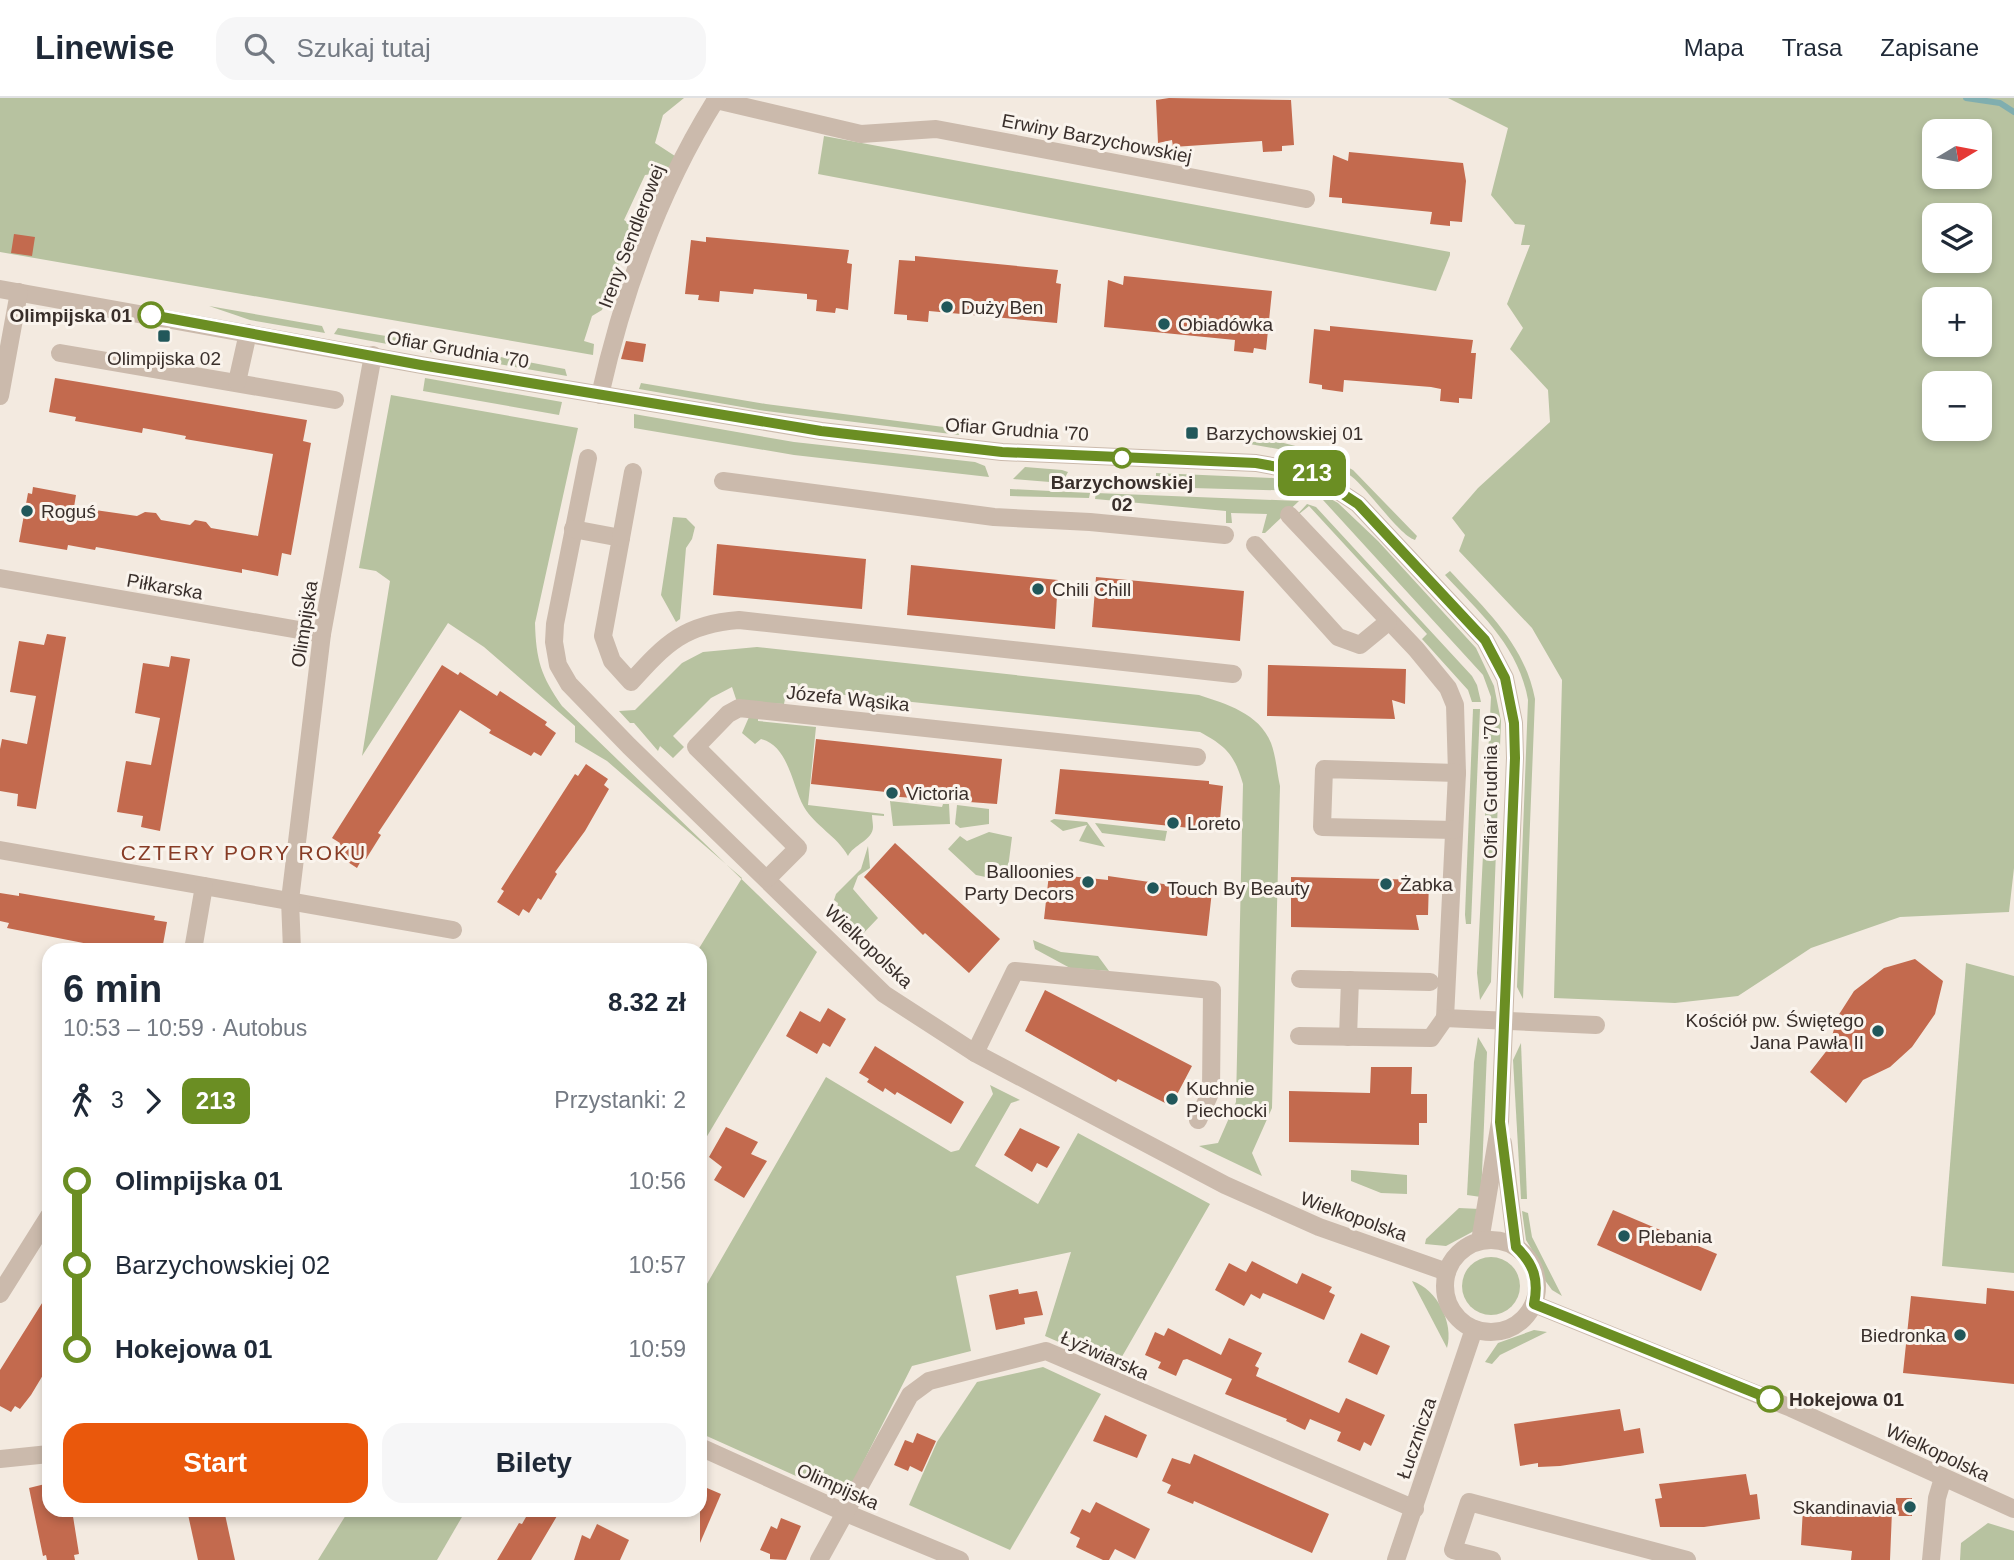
<!DOCTYPE html>
<html lang="pl">
<meta charset="utf-8">
<style>
:root{--surface:#fff;--page:#f6f6f7;--text:#1f2937;--muted:#747a83;--line:#e0e1e3;--accent:#ea580c}
body{margin:0;font-family:Arial,sans-serif;background:var(--page);color:var(--text);height:100vh;display:flex;flex-direction:column;font-size:26px;white-space:nowrap}
*{box-sizing:border-box;margin:0}
p{font-size:23px;color:var(--muted)}
.icon{flex:none;width:38px;height:38px;fill:none;stroke:currentColor;stroke-width:2;stroke-linecap:round;stroke-linejoin:round}
.map{position:relative;flex:1;overflow:hidden}
.sheet{position:absolute;left:42px;top:845px;width:665px;height:574px;display:flex;flex-direction:column;background:var(--surface);border-radius:21px;box-shadow:0 4px 10px #0003}
.sheet>*{flex:none}
.badge{padding:0 14px;border-radius:10px;font-size:24px;line-height:46px}
.needle{width:46px;rotate:80deg}
.fabs{position:absolute;left:1922px;top:21px;display:grid;gap:14px}
.fabs a{display:grid;place-items:center;width:70px;height:70px;border-radius:14px;background:var(--surface);box-shadow:0 4px 10px #0003;font-size:35px}
.map>.badge{position:absolute;translate:-50% -50%;box-shadow:0 0 0 4px #fff}
.legs{display:flex;align-items:center;gap:10px;height:77px;padding:0 21px;font-size:23px}
.legs p{margin-inline-start:auto}
.headline{display:flex;align-items:center;justify-content:space-between;height:119px;padding:0 21px}
h1{font-size:38px;font-weight:800;line-height:52px}
.cta{display:flex;gap:14px;margin-top:auto;padding:14px 21px}
.cta a{flex:1;height:80px;border-radius:21px;background:var(--accent);color:#fff;font-size:28px;font-weight:800;line-height:80px;text-align:center}
.cta a+a{background:var(--page);color:var(--text)}
ul{padding:0 21px;list-style:none}
li{display:flex;align-items:center;gap:24px;height:84px;font-size:26px}
li i{display:grid;place-items:center;width:10px;height:100%;margin:0 9px;background:currentColor}
li i::after{content:'';width:18px;height:18px;margin:-9px;border:5px solid;border-radius:50%;background:var(--surface)}
li p{margin-inline-start:auto}
li:first-child i{background:linear-gradient(#0000 50%,currentColor 0)}
li:last-child i{background:linear-gradient(currentColor 50%,#0000 0)}
header{display:flex;align-items:center;gap:42px;box-sizing:border-box;height:98px;padding:0 35px;background:var(--surface);border-bottom:2px solid var(--line)}
header strong{font-size:33px}
nav{display:flex;gap:38px;margin-inline-start:auto;font-size:24px}
.search{width:490px;height:63px;background:var(--page);display:flex;align-items:center;gap:18px;box-sizing:border-box;padding:0 24px;border-radius:21px;color:var(--muted);font-size:26px}
.map>svg:first-child{display:block}
.green{fill:#b7c2a0;fill-rule:evenodd}
.lines{fill:none;stroke-linecap:round;stroke-linejoin:round}
.stream{stroke:#80aeaf;stroke-width:6}
.building{fill:#c36a4e}
.minor{stroke:#cbbaac;stroke-width:18}
.line-1-casing{stroke:#fff;stroke-width:16}
.line-1{stroke:#6b8e23;stroke-width:10}
.poi-dot{fill:#21575a;stroke:#faf4ed;stroke-width:2.5}
.stop-1-dot{fill:#fff;stroke:#6b8e23;stroke-width:3.5}
.labels{text-anchor:middle;stroke-width:6;stroke-linejoin:round;paint-order:stroke}
.street-label{font-size:19px;fill:#392f2b;stroke:#faf4ed}
.poi-label{font-size:19px;fill:#392f2b;stroke:#faf4ed;text-anchor:start}
.stop-label{font-size:19px;font-weight:bold;fill:#392f2b;stroke:#faf4ed;text-anchor:end}
.neighbourhood-label{font-size:21px;letter-spacing:2px;fill:#873c26;stroke:#faf4ed}
</style>
<header>
<strong>Linewise</strong>
<div class="search"><svg class="icon" aria-label="search" viewBox="0 0 24 24"><circle cx="10" cy="10" r="6"/><path d="M15 15l6 6"/></svg>Szukaj tutaj</div>
<nav><a>Mapa</a><a>Trasa</a><a>Zapisane</a></nav>
</header>
<div class="map">
<svg width="2014" height="1462" viewBox="0 0 2014 1462">
<rect width="100%" height="100%" fill="#f3eae0"/>
<g class="green">
<polygon points="0,0 684,0 663,17 655,45 678,60 668,74 645,77 624,122 633,128 602,212 592,218 584,243 594,246 593,257 0,154"/>
<path d="M1448,0H2014V770L2009,814L1900,819L1811,850L1738,898L1675,905L1554,900L1562,582L1532,530L1459,453L1465,437L1452,420L1478,390L1550,324L1548,292L1510,251L1523,230L1507,206L1530,147H1521L1525,127L1515,126L1491,97L1508,30ZM1934,33H1979V79H1934ZM1979,117V163H1934V117ZM1934,201H1979V247H1934ZM1979,285V331H1934V285Z"/>
<polygon points="824,38 1450,154 1450,157 1436,193 818,76"/>
<polygon points="209,208 322,228 325,235 250,222"/>
<polygon points="338,230 416,243 419,252 334,236"/>
<polygon points="437,247 565,271 567,278 430,254 431,249"/>
<polygon points="425,280 562,304 559,317 423,293"/>
<polygon points="641,285 766,306 967,332 959,337 759,312 639,291"/>
<path d="M391,297L578,330L535,525C536,562 541,578 562,608L817,854L700,1050L698,852L742,780L607,663L575,644V628L484,549L448,525L362,658L390,483L376,473L359,470Z"/>
<polygon points="634,316 794,344 975,364 985,368 989,379 794,357 634,330"/>
<path d="M1272,342L1319,354L1353,372L1417,438L1415,442C1399,437 1369,392 1351,378C1320,355 1281,352 1244,345Z"/>
<polygon points="1025,369 1062,372 1068,374 1062,385 1013,381"/>
<polygon points="1156,375 1273,380 1315,392 1338,405 1378,443 1476,550 1494,588 1501,623 1491,884 1480,902 1477,875 1491,599 1483,577 1323,402 1302,393 1156,389"/>
<polygon points="1010,391 1090,395 1089,400 1010,398"/>
<polygon points="1096,395 1299,403 1265,435 1262,435 1267,416 1231,415 1232,425 1226,425 1226,413 1095,401"/>
<polygon points="1307,406 1316,409 1472,578 1477,587 1481,604 1472,604 1468,592 1422,541 1427,536 1309,408 1294,420"/>
<polygon points="673,419 686,420 695,429 692,441 686,450 680,521 676,524 661,497"/>
<path d="M1450,473C1486,512 1525,547 1535,601L1523,901L1517,889L1528,602C1519,549 1480,515 1445,477Z"/>
<path d="M757,549L1199,597C1226,606 1259,615 1271,645C1276,658 1277,675 1280,688L1272,1010L1252,1055L1262,1078L1199,1048L1218,1045L1236,1004L1243,686C1234,656 1227,649 1200,634L787,591L784,606L737,604L732,589L711,600L673,638L684,649L673,660L660,648L658,653L634,625H630L619,613L635,612L682,565L703,554Z"/>
<polygon points="1473,611 1480,611 1471,826 1466,826 1465,817"/>
<path d="M749,619L758,620V623L816,629L808,707L884,716V718L872,717C872,721 873,725 873,729C873,742 853,747 848,758C837,738 815,728 804,709C792,688 789,648 761,641L755,646L742,635Z"/>
<polygon points="890,703 942,709 943,706 949,706 950,726 893,728"/>
<polygon points="957,707 989,711 989,726 960,730 955,726"/>
<polygon points="1054,721 1087,724 1105,749 1079,743 1087,727 1063,733 1050,723"/>
<polygon points="1095,725 1167,733 1165,743 1102,735"/>
<polygon points="989,734 1012,739 1008,770 995,781 976,777 948,751 960,738 967,743"/>
<polygon points="868,748 870,770 858,778 853,791 878,820 857,842 836,819 838,805 834,802 836,796 861,771"/>
<polygon points="1033,842 1061,854 1098,858 1109,873 1070,870 1035,851"/>
<polygon points="1966,865 2014,878 2014,1175 1942,1168"/>
<polygon points="1478,939 1487,954 1481,1099 1467,1097 1474,964"/>
<polygon points="1521,945 1527,1101 1521,1101 1513,962"/>
<polygon points="826,979 951,1054 959,1052 993,996 990,987 1020,1002 1011,1005 975,1068 1038,1106 1078,1035 1210,1106 1116,1269 1045,1238 1071,1154 956,1178 971,1253 912,1268 845,1400 700,1335 700,1198"/>
<polygon points="1351,1072 1407,1077 1407,1096 1381,1095 1351,1083"/>
<polygon points="1459,1110 1480,1111 1474,1133 1446,1148 1425,1146 1426,1141"/>
<polygon points="1522,1113 1528,1115 1532,1139 1562,1198 1552,1192 1544,1181 1540,1165 1526,1142"/>
<circle cx="1491" cy="1188" r="29"/>
<path d="M1412,1183C1437,1191 1454,1225 1447,1250Z"/>
<polygon points="1534,1232 1547,1234 1500,1257 1492,1266 1485,1264 1498,1245"/>
<polygon points="1043,1269 1101,1296 1010,1452 909,1407 937,1344 977,1284"/>
<polygon points="349,1412 466,1412 437,1462 318,1462"/>
<polygon points="1988,1425 2014,1433 2014,1462 1960,1462 1961,1445"/>
</g>
<g class="lines">
<polyline class="stream" points="1966,0 2000,5 2014,14"/>
</g>
<g class="building">
<polygon points="1169,0 1291,2 1294,47 1282,48 1282,53 1263,54 1262,43 1173,49 1172,42 1158,45 1156,2"/>
<polygon points="1349,54 1463,65 1466,83 1462,124 1450,123 1450,128 1430,126 1432,114 1342,105 1342,100 1329,99 1333,57 1348,63"/>
<polygon points="14,136 35,139 32,158 11,155"/>
<polygon points="706,139 849,152 847,165 852,166 848,212 836,210 835,215 816,213 817,202 807,201 807,196 754,191 753,196 720,193 719,204 698,202 699,197 685,196 691,142 706,144"/>
<polygon points="915,158 1058,172 1056,185 1061,186 1057,225 929,213 928,224 907,222 907,217 894,216 899,162 915,163"/>
<polygon points="1124,178 1272,193 1266,252 1254,250 1253,255 1234,253 1235,242 1104,229 1108,182 1123,187"/>
<polygon points="1330,228 1473,242 1471,255 1476,255 1472,301 1459,300 1459,305 1440,303 1441,291 1431,289 1344,282 1343,294 1322,291 1322,287 1309,285 1314,231 1330,233"/>
<polygon points="626,243 646,246 643,264 621,261"/>
<polygon points="55,280 307,322 303,343 311,345 291,457 282,455 278,478 242,471 242,475 96,449 95,452 68,447 67,452 19,444 28,395 32,396 33,389 76,397 74,409 137,418 145,414 156,415 161,422 190,427 195,422 206,424 211,430 258,438 273,356 185,341 186,338 143,330 142,335 75,323 76,319 49,314"/>
<polygon points="717,446 866,461 862,511 713,497"/>
<polygon points="911,467 1058,482 1055,531 907,517"/>
<polygon points="1096,479 1244,493 1240,543 1092,529"/>
<polygon points="47,536 66,539 36,711 17,708 18,696 0,693 0,651 2,641 27,646 36,598 10,594 19,543 44,547"/>
<polygon points="171,558 190,561 160,733 141,729 143,718 117,714 126,663 151,667 158,631 160,620 135,615 143,565 169,569"/>
<polygon points="442,567 458,577 460,574 497,598 500,593 547,624 545,627 556,635 541,658 534,654 531,658 489,635 491,632 460,612 378,735 381,737 366,761 363,759 357,770 334,755 340,745 332,740"/>
<polygon points="1268,567 1406,571 1405,606 1392,602 1395,621 1267,618"/>
<polygon points="816,641 1002,661 997,706 886,698 886,694 811,686"/>
<polygon points="586,666 608,681 604,687 609,691 585,733 555,774 557,776 541,802 538,800 529,815 523,811 519,818 497,804 504,793 501,791 575,676 578,678"/>
<polygon points="1060,671 1209,683 1209,686 1223,688 1219,733 1055,716"/>
<polygon points="895,745 1000,841 969,875 925,835 923,837 864,779"/>
<polygon points="1049,776 1108,782 1108,778 1212,793 1207,838 1044,821"/>
<polygon points="1291,779 1429,782 1428,817 1416,817 1419,832 1291,829"/>
<polygon points="0,795 19,798 19,795 155,818 154,822 167,824 162,852 119,852 7,830 9,825 0,823"/>
<polygon points="1915,861 1943,883 1935,916 1912,949 1890,969 1863,982 1846,1005 1810,974 1828,951 1838,918 1854,893 1884,870"/>
<polygon points="1045,892 1192,968 1171,1008 1118,981 1116,984 1025,933"/>
<polygon points="828,910 846,921 830,949 823,945 817,956 786,938 800,913 820,924"/>
<polygon points="875,948 964,1004 951,1026 897,994 895,997 885,990 883,994 867,984 869,981 859,975"/>
<polygon points="1371,969 1412,969 1411,996 1427,996 1427,1025 1419,1025 1419,1047 1289,1044 1289,993 1370,995"/>
<polygon points="726,1029 758,1044 751,1056 767,1063 744,1100 714,1082 722,1069 709,1059"/>
<polygon points="1020,1030 1060,1049 1047,1070 1037,1065 1032,1074 1004,1057"/>
<polygon points="1613,1112 1717,1156 1701,1193 1597,1147"/>
<polygon points="1252,1163 1297,1186 1302,1175 1332,1189 1329,1194 1335,1197 1324,1222 1263,1195 1260,1201 1251,1196 1244,1208 1215,1192 1229,1165 1246,1174"/>
<polygon points="1987,1190 2014,1193 2014,1286 1903,1275 1911,1198 1986,1206"/>
<polygon points="1018,1191 1019,1196 1037,1193 1043,1217 1024,1220 1025,1226 996,1232 989,1197"/>
<polygon points="49,1194 49,1267 31,1297 20,1311 15,1308 11,1314 0,1308 0,1272"/>
<polygon points="1168,1230 1221,1257 1229,1240 1262,1255 1255,1268 1259,1270 1256,1278 1339,1315 1346,1300 1385,1317 1371,1348 1364,1344 1360,1353 1337,1343 1341,1334 1310,1321 1305,1332 1286,1323 1287,1321 1225,1296 1232,1281 1187,1261 1183,1262 1176,1278 1158,1270 1161,1264 1145,1257 1155,1234 1164,1238"/>
<polygon points="1361,1235 1390,1248 1377,1277 1348,1264"/>
<polygon points="1620,1311 1624,1333 1640,1330 1644,1355 1560,1368 1538,1369 1538,1365 1520,1368 1514,1326"/>
<polygon points="1105,1317 1147,1337 1137,1360 1093,1343"/>
<polygon points="917,1335 936,1343 922,1374 910,1368 908,1373 894,1367 905,1342 913,1345"/>
<polygon points="1194,1356 1329,1416 1312,1455 1194,1403 1193,1406 1167,1395 1171,1387 1162,1383 1172,1360 1190,1366"/>
<polygon points="1746,1376 1750,1397 1757,1396 1760,1421 1704,1429 1660,1429 1655,1401 1662,1400 1659,1386"/>
<polygon points="49,1385 49,1412 72,1412 79,1456 74,1457 75,1462 47,1462 46,1457 43,1458 29,1390"/>
<polygon points="700,1387 721,1396 700,1445"/>
<rect x="1896" y="1400" width="16" height="18"/>
<polygon points="1096,1404 1150,1431 1135,1461 1115,1451 1109,1462 1103,1462 1076,1449 1080,1440 1070,1435 1082,1411 1090,1415"/>
<polygon points="1803,1409 1892,1413 1890,1462 1851,1462 1852,1453 1801,1447"/>
<polygon points="187,1412 224,1412 235,1462 198,1462"/>
<polygon points="530,1412 547,1412 557,1418 531,1462 497,1462 519,1425 522,1426"/>
<polygon points="781,1420 801,1428 786,1462 770,1461 770,1456 760,1452 771,1428 777,1431"/>
<polygon points="597,1426 629,1442 620,1462 574,1462 582,1437 590,1441"/>
</g>
<g class="lines">
<g class="minor">
<polyline points="716,2 861,36 936,31 1306,101"/>
<polyline points="0,191 421,267 821,333 1002,354 1256,365 1311,375 1358,406 1485,542 1505,580 1514,625 1515,660 1500,1024 1480,1143"/>
<polyline points="60,255 335,302"/>
<polyline points="237,284 248,235"/>
<path d="M600,297C623,195 661,89 717,0"/>
<polyline points="0,298 19,194"/>
<polyline points="588,360 555,526 554,544 558,567 569,586 629,648 884,896 975,955 1225,1087 1319,1129 1447,1174"/>
<polyline points="723,383 994,419 1090,424 1225,437"/>
<polyline points="1289,417 1416,551 1448,590 1455,607 1457,675 1445,920 1596,927"/>
<path d="M573,431L621,440L603,538L612,563L631,584C666,545 685,526 739,522L1233,576"/>
<polyline points="621,440 633,374"/>
<polyline points="1255,447 1338,539 1360,547 1388,524"/>
<polyline points="0,480 322,536"/>
<polyline points="1454,732 1322,729 1324,671 1457,675"/>
<polyline points="0,752 453,832"/>
<polyline points="768,780 798,750 696,649 728,616 739,610 1197,659"/>
<polyline points="193,852 204,788"/>
<polyline points="292,852 290,802 322,536 373,257"/>
<polyline points="1300,881 1430,884"/>
<polyline points="1299,938 1431,940 1445,920"/>
<polyline points="1348,939 1350,882"/>
<polyline points="975,955 1015,873 1212,892 1211,993 1198,1022"/>
<polyline points="1503,1045 1516,1149"/>
<circle cx="1491" cy="1188" r="46"/>
<polyline points="0,1196 49,1118"/>
<polyline points="1534,1206 1791,1310 2014,1411"/>
<polyline points="700,1349 846,1415 960,1462"/>
<polyline points="0,1361 49,1356"/>
<polyline points="819,1462 910,1297 929,1283 1046,1253 1415,1411"/>
<polyline points="1396,1462 1474,1231"/>
<polyline points="1492,1462 1453,1452 1469,1404 1687,1462"/>
<polyline points="1931,1462 1937,1400 1943,1380"/>
</g>
</g>
<g class="lines">
<defs>
<path id="line-1" d="M151,217L421,267L821,333L1002,354L1256,365L1311,375L1358,406L1485,542L1505,580L1514,625L1515,660L1500,1024L1516,1149C1534,1166 1539,1182 1534,1206L1770,1301"/>
</defs>
<use href="#line-1" class="line-1-casing"/>
<use href="#line-1" class="line-1"/>
</g>
<g class="poi-dot">
<circle cx="947" cy="209" r="7"/>
<circle cx="1164" cy="226" r="7"/>
<rect x="157" y="231" width="14" height="14" rx="3.5"/>
<rect x="1185" y="328" width="14" height="14" rx="3.5"/>
<circle cx="27" cy="413" r="7"/>
<circle cx="1038" cy="491" r="7"/>
<circle cx="892" cy="695" r="7"/>
<circle cx="1173" cy="725" r="7"/>
<circle cx="1088" cy="784" r="7"/>
<circle cx="1386" cy="786" r="7"/>
<circle cx="1153" cy="790" r="7"/>
<circle cx="1878" cy="933" r="7"/>
<circle cx="1172" cy="1001" r="7"/>
<circle cx="1624" cy="1138" r="7"/>
<circle cx="1960" cy="1237" r="7"/>
<circle cx="1910" cy="1409" r="7"/>
</g>
<g class="stop-1-dot">
<circle cx="151" cy="217" r="12"/>
<circle cx="1122" cy="360" r="9"/>
<circle cx="1770" cy="1301" r="12"/>
</g>
<g class="labels">
<g class="street-label">
<text transform="translate(1097 40) rotate(11)" y="7">Erwiny Barzychowskiej</text>
<text transform="translate(631 138) rotate(-69)" y="7">Ireny Sendlerowej</text>
<text transform="translate(458 251) rotate(10)" y="7">Ofiar Grudnia '70</text>
<text transform="translate(1017 331) rotate(4)" y="7">Ofiar Grudnia '70</text>
<text transform="translate(165 488) rotate(10)" y="7">Piłkarska</text>
<text transform="translate(304 526) rotate(-81)" y="7">Olimpijska</text>
<text transform="translate(848 600) rotate(6)" y="7">Józefa Wąsika</text>
<text transform="translate(1490 689) rotate(-90)" y="7">Ofiar Grudnia '70</text>
<text transform="translate(869 848) rotate(43)" y="7">Wielkopolska</text>
<text transform="translate(1354 1118) rotate(20)" y="7">Wielkopolska</text>
<text transform="translate(1105 1257) rotate(24)" y="7">Łyżwiarska</text>
<text transform="translate(1416 1340) rotate(-71)" y="7">Łucznicza</text>
<text transform="translate(1938 1354) rotate(25)" y="7">Wielkopolska</text>
<text transform="translate(838 1388) rotate(24)" y="7">Olimpijska</text>
</g>
<g class="poi-label">
<text x="961" y="216">Duży Ben</text>
<text x="1178" y="233">Obiadówka</text>
<text x="164" y="267" text-anchor="middle">Olimpijska 02</text>
<text x="1206" y="342">Barzychowskiej 01</text>
<text x="41" y="420">Roguś</text>
<text x="1052" y="498">Chili Chill</text>
<text x="906" y="702">Victoria</text>
<text x="1187" y="732">Loreto</text>
<text x="1074" y="780" text-anchor="end">Balloonies<tspan x="1074" dy="22">Party Decors</tspan></text>
<text x="1400" y="793">Żabka</text>
<text x="1167" y="797">Touch By Beauty</text>
<text x="1864" y="929" text-anchor="end">Kościół pw. Świętego<tspan x="1864" dy="22">Jana Pawła II</tspan></text>
<text x="1186" y="997">Kuchnie<tspan x="1186" dy="22">Piechocki</tspan></text>
<text x="1638" y="1145">Plebania</text>
<text x="1946" y="1244" text-anchor="end">Biedronka</text>
<text x="1896" y="1416" text-anchor="end">Skandinavia</text>
</g>
<g class="stop-label">
<text x="132" y="224">Olimpijska 01</text>
<text x="1122" y="391" text-anchor="middle">Barzychowskiej<tspan x="1122" dy="22">02</tspan></text>
<text x="1789" y="1308" text-anchor="start">Hokejowa 01</text>
</g>
<g class="neighbourhood-label">
<text x="244" y="762">CZTERY PORY ROKU</text>
</g>
</g>
</svg>
<div class="fabs">
<a><svg class="needle" viewBox="-14 -14 28 28"><path d="M0-13l5 13h-10z" fill="#e53935"/><path d="M0 13l5-13h-10z" fill="#747a83"/></svg></a>
<a><svg class="icon" aria-label="layers" viewBox="0 0 24 24"><path d="M12 4l9 5-9 5-9-5zM3 14l9 5 9-5"/></svg></a>
<a>+</a>
<a>−</a>
</div>
<b class="badge" style="left:1312px;top:375px;background:#6b8e23;color:#fff">213</b>
<section class="sheet">
<div class="headline"><div><h1>6 min</h1><p>10:53 – 10:59 · Autobus</p></div><b>8.32 zł</b></div>
<div class="legs"><svg class="icon" aria-label="walk" viewBox="0 0 24 24"><circle cx="13" cy="4" r="2"/><path d="M13 8l-2 6 4 7M11 14l-3 7M7 12l3-4h3l4 4"/></svg>3<svg class="icon" aria-label="forward" viewBox="0 0 24 24"><path d="M9 5l7 7-7 7"/></svg><b class="badge" style="background:#6b8e23;color:#fff">213</b><p>Przystanki: 2</p></div>
<ul>
<li><i style="color:#6b8e23"></i><b>Olimpijska 01</b><p>10:56</p></li>
<li><i style="color:#6b8e23"></i><span>Barzychowskiej 02</span><p>10:57</p></li>
<li><i style="color:#6b8e23"></i><b>Hokejowa 01</b><p>10:59</p></li>
</ul>
<div class="cta"><a>Start</a><a>Bilety</a></div>
</section>
</div>
